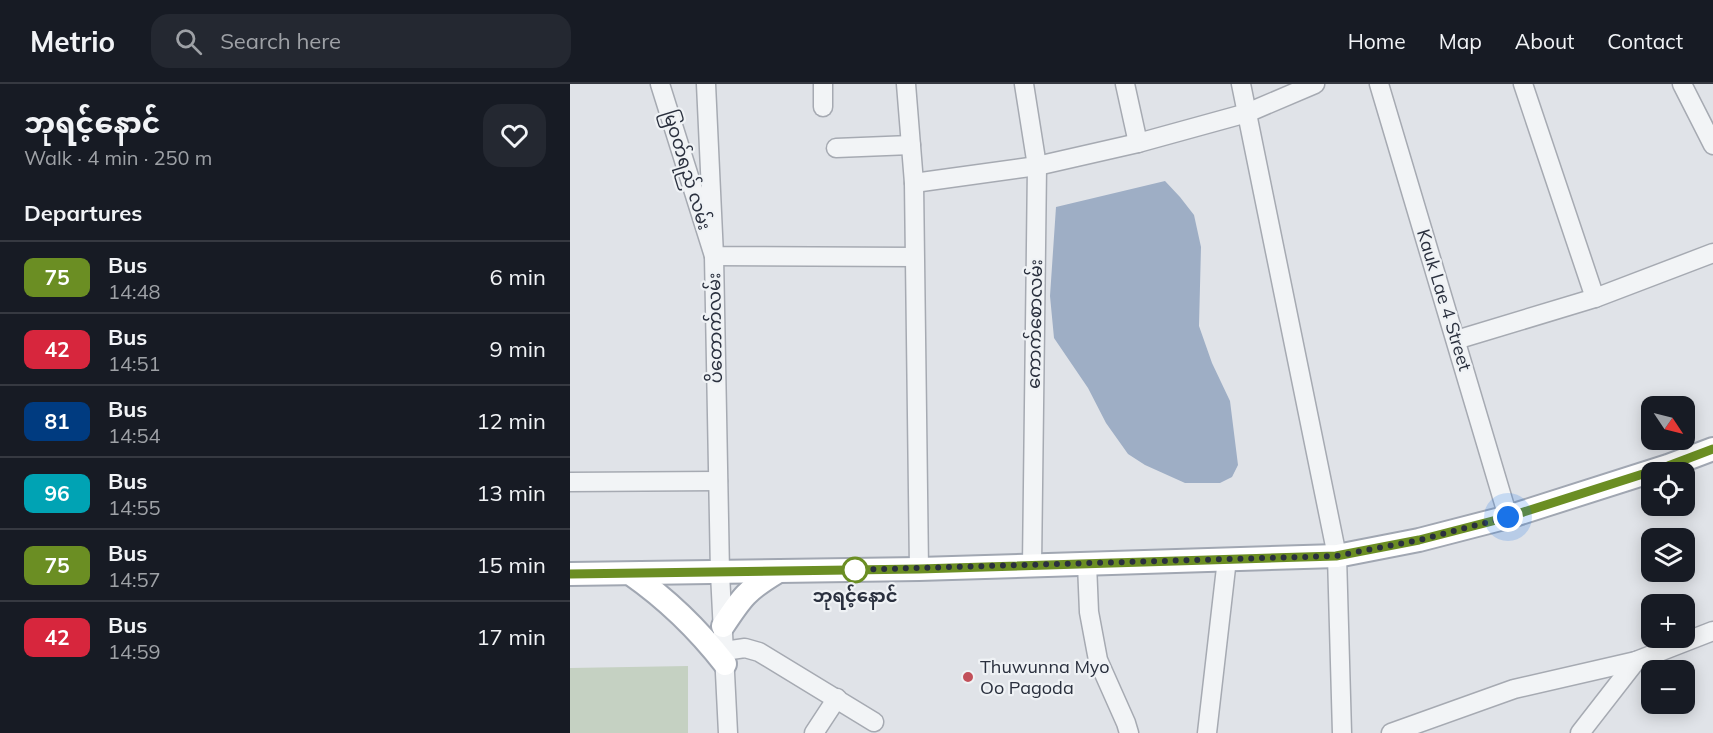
<!DOCTYPE html>
<meta charset="utf-8">
<style>
:root{--surface:#171b24;--page:#242831;--text:#f1f3f6;--muted:#9ea1a6;--line:#363941}
body{margin:0;font-family:Mulish,"Noto Sans Myanmar",sans-serif;background:var(--page);color:var(--text);height:100vh;display:flex;flex-direction:column;font-size:22px;white-space:nowrap}
*{box-sizing:border-box;margin:0}
p{font-size:20px;color:var(--muted)}
.icon{flex:none;width:33px;height:33px;fill:none;stroke:currentColor;stroke-width:2;stroke-linecap:round;stroke-linejoin:round}
.map{position:relative;flex:1;overflow:hidden}
.sheet{display:flex;flex-direction:column;background:var(--surface);width:570px}
.sheet>*{flex:none}
.badge{padding:0 12px;border-radius:9px;font-size:21px;line-height:39px}
.needle{width:39px;rotate:125deg}
.fabs{position:absolute;left:1071px;top:312px;display:grid;gap:12px}
.fabs a{display:grid;place-items:center;width:54px;height:54px;border-radius:12px;background:var(--surface);box-shadow:0 3px 15px #0003;font-size:30px}
.you{position:absolute;width:30px;height:30px;margin:-15px;border:4px solid #fff;border-radius:50%;background:#1a73e8;box-shadow:0 0 0 9px #1a73e833}
.map>.badge{position:absolute;translate:-50% -50%;box-shadow:0 0 0 3px #fff}
h2{padding:0 24px;font-size:22px;line-height:54px}
.round{display:grid;place-items:center;flex:none;width:63px;height:63px;border-radius:18px;background:var(--page)}
.head{display:flex;align-items:center;justify-content:space-between;height:102px;padding:0 24px}
h1{font-size:28px;font-weight:800;line-height:45px}
ul{padding:0;list-style:none}
li{display:flex;align-items:center;gap:18px;height:72px;padding:0 24px;border-top:2px solid var(--line)}
li div{flex:1}
li b{display:block;font-size:22px}
li em{font-style:normal}
li .badge{min-width:66px;font-weight:700;text-align:center}
header{display:flex;align-items:center;gap:36px;box-sizing:border-box;height:84px;padding:0 30px;background:var(--surface);border-bottom:2px solid var(--line)}
header strong{font-size:28px}
nav{display:flex;gap:33px;margin-inline-start:auto;font-size:21px}
.search{width:420px;height:54px;background:var(--page);display:flex;align-items:center;gap:15px;box-sizing:border-box;padding:0 21px;border-radius:18px;color:var(--muted);font-size:22px}
main{display:flex;flex:1;min-height:0}
.map>svg:first-child{display:block}
.park{fill:#c5d1c2}
.water{fill:#9eaec5}
.lines{fill:none;stroke-linecap:round;stroke-linejoin:round}
.minor-casing{stroke:#a6aab2;stroke-width:21}
.major-casing{stroke:#a1a7b2;stroke-width:26}
.minor{stroke:#f2f4f6;stroke-width:18}
.major{stroke:#fff;stroke-width:22}
.line-casing{stroke:#fff;stroke-width:14}
.line{stroke:#6b8e23;stroke-width:9}
.walk{stroke:#2a303e;stroke-width:6;stroke-dasharray:0 10.8}
.stop-dot{fill:#fff;stroke:#6b8e23;stroke-width:3}
.poi-dot{fill:#c2505a;stroke:#eff2f5;stroke-width:2}
.labels{text-anchor:middle;stroke-width:4.5;stroke-linejoin:round;paint-order:stroke}
.street-label{font-size:18px;fill:#2a303e;stroke:#eff2f5}
.stop-label{font-size:18px;font-weight:bold;fill:#2a303e;stroke:#eff2f5}
.poi-label{font-size:18px;fill:#2a303e;stroke:#eff2f5;text-anchor:start}
</style>
<header>
<strong>Metrio</strong>
<div class="search"><svg class="icon" aria-label="search" viewBox="0 0 24 24"><circle cx="10" cy="10" r="6"/><path d="M15 15l6 6"/></svg>Search here</div>
<nav><a>Home</a><a>Map</a><a>About</a><a>Contact</a></nav>
</header>
<main>
<section class="sheet">
<div class="head"><div><h1>ဘုရင့်နောင်</h1><p>Walk · 4 min · 250 m</p></div><a class="round"><svg class="icon" aria-label="heart" viewBox="0 0 24 24"><path d="M12 20l-8-8c-3-5 5-10 8-4 3-6 11-1 8 4z"/></svg></a></div>
<h2>Departures</h2>
<ul>
<li><span class="badge" style="background:#6b8e23;color:#fff">75</span><div><b>Bus</b><p>14:48</p></div><em>6 min</em></li>
<li><span class="badge" style="background:#d7263d;color:#fff">42</span><div><b>Bus</b><p>14:51</p></div><em>9 min</em></li>
<li><span class="badge" style="background:#003b80;color:#fff">81</span><div><b>Bus</b><p>14:54</p></div><em>12 min</em></li>
<li><span class="badge" style="background:#00a3b4;color:#fff">96</span><div><b>Bus</b><p>14:55</p></div><em>13 min</em></li>
<li><span class="badge" style="background:#6b8e23;color:#fff">75</span><div><b>Bus</b><p>14:57</p></div><em>15 min</em></li>
<li><span class="badge" style="background:#d7263d;color:#fff">42</span><div><b>Bus</b><p>14:59</p></div><em>17 min</em></li>
</ul>
</section>
<div class="map">
<svg width="1143" height="649" viewBox="0 0 1143 649">
<rect width="100%" height="100%" fill="#e0e3e8"/>
<polygon class="park" points="118,582 118,649 0,649 0,584"/>
<polygon class="water" points="595,97 610,113 624,131 631,163 629,242 642,279 660,317 668,381 662,393 650,399 615,399 575,381 558,370 536,339 518,304 484,254 480,212 486,123"/>
<g class="lines">
<defs>
<g id="minor">
<polyline points="90,0 144,172 344,173"/>
<polyline points="136,0 144,172 150,489 158,649"/>
<polyline points="336,0 344,99 349,485"/>
<polyline points="454,0 467,82 462,482"/>
<polyline points="555,0 568,59"/>
<polyline points="671,0 767,472 772,649"/>
<polyline points="809,0 938,433"/>
<polyline points="953,0 1025,214"/>
<polyline points="1112,0 1143,61"/>
<polyline points="253,23 253,0"/>
<polyline points="266,64 341,61"/>
<polyline points="344,99 467,82 568,59 677,29 745,0"/>
<polyline points="886,256 1025,214 1143,169"/>
<polyline points="0,398 148,397"/>
<polyline points="517,480 519,528 528,576 556,639 559,649"/>
<polyline points="154,567 175,564 189,568 304,638"/>
<polyline points="244,649 267,614"/>
<polyline points="637,649 657,475"/>
<polyline points="821,649 944,605 1066,577 1143,547"/>
<polyline points="1010,649 1066,577"/>
</g>
<g id="major">
<polyline points="0,490 349,485 767,472 849,456 938,433 1098,382 1143,365"/>
<path d="M61,490C98,516 127,544 155,580"/>
<path d="M153,542C172,513 177,506 207,488"/>
</g>
</defs>
<use href="#minor" class="minor-casing"/>
<use href="#major" class="major-casing"/>
<use href="#minor" class="minor"/>
<use href="#major" class="major"/>
</g>
<g class="lines">
<defs>
<polyline id="line" points="0,490 349,485 766,472 849,456 938,433 1098,382 1143,365"/>
</defs>
<use href="#line" class="line-casing"/>
<use href="#line" class="line"/>
<polyline class="walk" points="285,486 278,486 766,472 849,456 938,433"/>
</g>
<circle class="stop-dot" cx="285" cy="486" r="12"/>
<circle class="poi-dot" cx="398" cy="593" r="6"/>
<g class="labels">
<g class="street-label">
<text transform="translate(117 86) rotate(73)" y="6">မြဝတ်ရည် လမ်း</text>
<text transform="translate(874 216) rotate(73)" y="6">Kauk Lae 4 Street</text>
<text transform="translate(465 240) rotate(-89)" y="6">ကောက်စောလမ်း</text>
<text transform="translate(145 244) rotate(-91)" y="6">ပိတောက်လမ်း</text>
</g>
<g class="stop-label">
<text x="285" y="518">ဘုရင့်နောင်</text>
</g>
<g class="poi-label">
<text x="410" y="589">Thuwunna Myo<tspan x="410" dy="21">Oo Pagoda</tspan></text>
</g>
</g>
</svg>
<div class="fabs">
<a><svg class="needle" viewBox="-14 -14 28 28"><path d="M0-13l5 13h-10z" fill="#e53935"/><path d="M0 13l5-13h-10z" fill="#9ea1a6"/></svg></a>
<a><svg class="icon" aria-label="locate" viewBox="0 0 24 24"><circle cx="12" cy="12" r="6"/><path d="M12 2v4M12 18v4M2 12h4M18 12h4"/></svg></a>
<a><svg class="icon" aria-label="layers" viewBox="0 0 24 24"><path d="M12 4l9 5-9 5-9-5zM3 14l9 5 9-5"/></svg></a>
<a>+</a>
<a>−</a>
</div>
<div class="you" style="left:938px;top:433px"></div>
</div>
</main>
